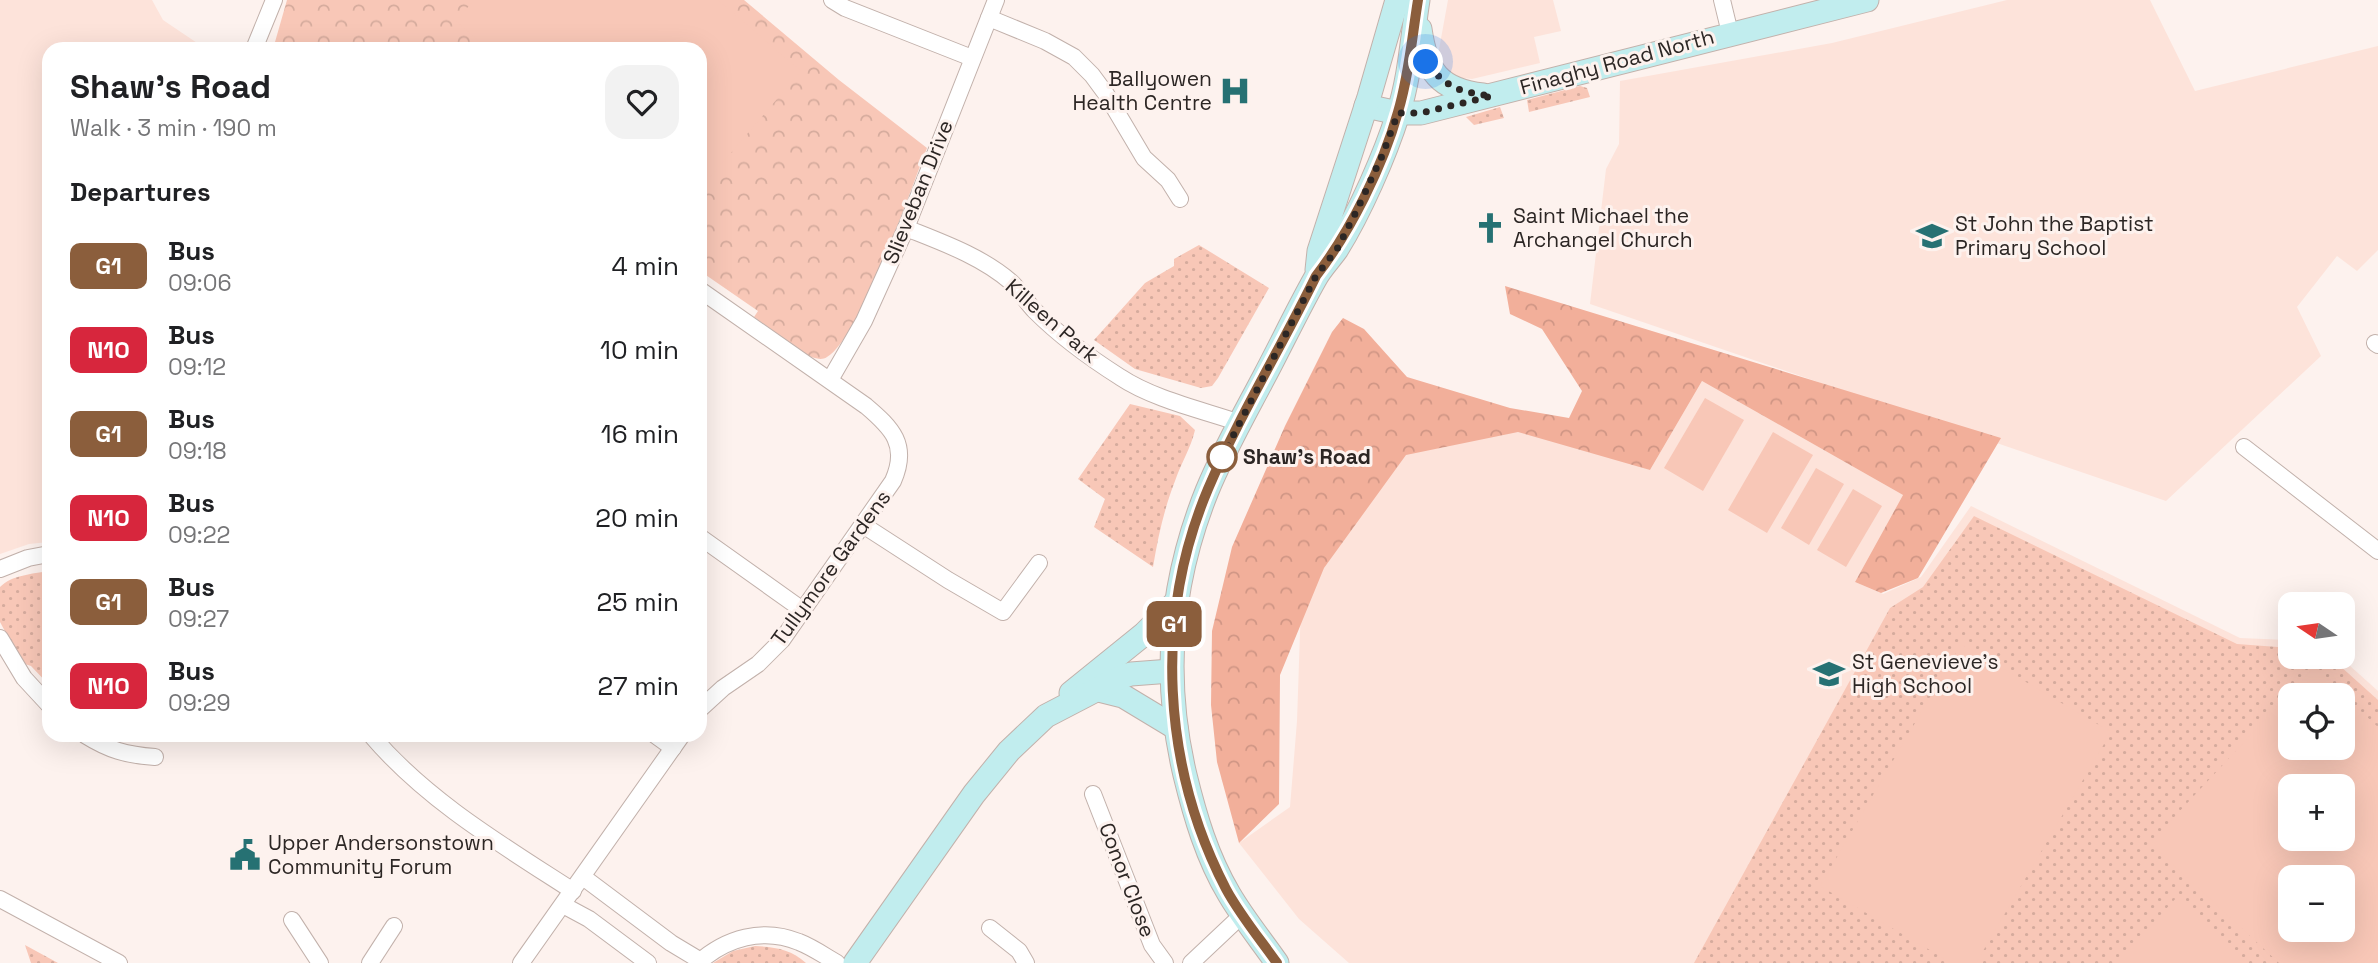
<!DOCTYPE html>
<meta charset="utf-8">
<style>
:root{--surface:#fff;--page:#f2f2f2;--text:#202124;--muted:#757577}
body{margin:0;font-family:"Space Grotesk",sans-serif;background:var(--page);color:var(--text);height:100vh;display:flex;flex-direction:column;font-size:26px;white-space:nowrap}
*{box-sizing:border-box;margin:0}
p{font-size:23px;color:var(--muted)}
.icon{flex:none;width:38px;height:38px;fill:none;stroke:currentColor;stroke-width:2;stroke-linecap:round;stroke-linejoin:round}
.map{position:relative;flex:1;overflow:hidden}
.panel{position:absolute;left:42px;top:42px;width:665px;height:700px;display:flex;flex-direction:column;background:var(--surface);border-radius:21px;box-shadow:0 7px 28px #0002}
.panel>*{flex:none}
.badge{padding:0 14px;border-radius:10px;font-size:24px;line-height:46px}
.needle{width:46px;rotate:283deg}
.controls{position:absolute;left:2278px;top:592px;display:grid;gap:14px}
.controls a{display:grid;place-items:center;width:77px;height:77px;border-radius:14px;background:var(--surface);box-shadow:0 7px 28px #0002;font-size:35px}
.you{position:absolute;width:35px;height:35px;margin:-18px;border:5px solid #fff;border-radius:50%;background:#1a73e8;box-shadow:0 0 0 10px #1a73e833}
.map>.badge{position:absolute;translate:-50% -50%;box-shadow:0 0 0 4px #fff}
h2{padding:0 28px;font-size:26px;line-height:63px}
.round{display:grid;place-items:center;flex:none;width:74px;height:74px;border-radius:21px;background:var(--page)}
.overview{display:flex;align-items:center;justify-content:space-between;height:119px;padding:0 28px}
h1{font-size:33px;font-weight:700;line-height:52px}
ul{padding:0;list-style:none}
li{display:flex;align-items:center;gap:21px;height:84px;padding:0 28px}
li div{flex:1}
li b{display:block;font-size:26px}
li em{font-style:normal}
li .badge{min-width:77px;font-weight:700;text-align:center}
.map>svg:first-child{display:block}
.built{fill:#fde3da;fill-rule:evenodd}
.grass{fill:url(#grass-dots);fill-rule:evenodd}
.forest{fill:url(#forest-crowns)}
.park{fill:url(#park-crowns)}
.pitch{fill:#f8c7b7;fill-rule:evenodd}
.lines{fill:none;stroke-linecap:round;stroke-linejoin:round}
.street-casing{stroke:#c2b1ab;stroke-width:18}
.secondary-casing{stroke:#c2b1ab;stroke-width:25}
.street{stroke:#fff;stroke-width:16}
.secondary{stroke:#c1edee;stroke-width:23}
.line-casing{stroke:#fff;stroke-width:16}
.line{stroke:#8b5e3c;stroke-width:10}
.walk{stroke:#2c2624;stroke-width:7;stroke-dasharray:0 12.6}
.stop-dot{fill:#fff;stroke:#8b5e3c;stroke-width:3.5}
.labels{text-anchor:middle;stroke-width:6;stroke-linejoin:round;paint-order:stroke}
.street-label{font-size:21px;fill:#2c2624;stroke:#fdf2ee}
.poi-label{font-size:21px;fill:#2c2624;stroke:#fdf2ee;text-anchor:start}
.stop-label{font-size:21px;font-weight:bold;fill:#2c2624;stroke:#fdf2ee;text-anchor:start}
</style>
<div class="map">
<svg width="2378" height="963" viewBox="0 0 2378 963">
<defs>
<pattern id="grass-dots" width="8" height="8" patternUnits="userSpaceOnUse" patternTransform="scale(1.75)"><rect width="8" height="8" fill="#f8c7b7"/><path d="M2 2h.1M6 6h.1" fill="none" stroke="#d5ab9d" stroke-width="1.8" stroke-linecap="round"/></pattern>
<pattern id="forest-crowns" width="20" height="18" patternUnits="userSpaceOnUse" patternTransform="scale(1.75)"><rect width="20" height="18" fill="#f2af9a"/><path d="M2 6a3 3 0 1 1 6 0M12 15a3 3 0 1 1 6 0" fill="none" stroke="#d09685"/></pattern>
<pattern id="park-crowns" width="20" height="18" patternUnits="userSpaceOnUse" patternTransform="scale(1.75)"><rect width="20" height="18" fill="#f8c7b7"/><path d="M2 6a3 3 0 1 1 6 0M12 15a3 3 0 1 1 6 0" fill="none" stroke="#d5ab9d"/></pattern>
</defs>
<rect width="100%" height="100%" fill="#fdf2ee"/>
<g class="built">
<polygon points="0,0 152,0 163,20 206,49 49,49 49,542 29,544 0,554"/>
<polygon points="1448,0 1553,0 1561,31 1534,37 1540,63 1472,79 1462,78 1452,74 1444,67 1438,55"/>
<polygon points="2007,0 2150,0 2195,91 2378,46 2378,250 2357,271 2337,256 2297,307 2321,356 2166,501 1590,304 1606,169 1619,144 1620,81 1832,43"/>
<path d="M1702,381L1903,495L1855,582L1883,594L1921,577L1971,506L2240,638L2291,640V656H2339L2378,691V963H1349L1299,919L1239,843L1290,807L1297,721L1301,604L1357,496L1413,438L1528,427L1650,470ZM2291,695H2343V747H2291ZM2291,786H2343V838H2291ZM2291,877H2343V929H2291Z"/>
</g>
<g class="grass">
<polygon points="1580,86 1587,88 1590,97 1529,112 1527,100"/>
<polygon points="1500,107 1504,118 1474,125 1466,117"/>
<polygon points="1199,245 1269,288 1218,378 1212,386 1201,388 1135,369 1094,340 1145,283 1174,266 1174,259"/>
<path d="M1130,404L1180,416L1195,430C1191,448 1181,463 1175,481C1164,509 1158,537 1153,567L1094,527L1105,499L1078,479Z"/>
<path d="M1974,516L2237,644L2291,648V656H2329L2378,700V963H1694L1890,608L1923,587ZM2291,695H2343V747H2291ZM2291,786H2343V838H2291ZM2291,877H2343V929H2291Z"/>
<path d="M49,571V685L31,666L22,663L0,622V587C12,575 32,574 49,571Z"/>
<polygon points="25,945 58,963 31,963"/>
<path d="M755,946C775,947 791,949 806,963H713L733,951Z"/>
</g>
<polygon class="forest" points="1505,286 2001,438 1918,578 1881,593 1855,582 1903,495 1702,381 1650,470 1518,432 1406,455 1324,568 1280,675 1279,804 1239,843 1217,762 1211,705 1212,631 1232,547 1285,426 1332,332 1343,318 1364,329 1407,377 1510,408 1569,418 1582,391 1542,329 1510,314"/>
<path class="park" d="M287,0H744L839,80L927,148C911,188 860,338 827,357C821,361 814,358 807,355L754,317L758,311L700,271V49H273Z"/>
<g class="pitch">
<polygon points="474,0 718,0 801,71 700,189 700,49 488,49 456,21"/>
<polygon points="1705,398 1744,420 1703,491 1664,468"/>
<polygon points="1773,432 1813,455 1767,533 1728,510"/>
<polygon points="1816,468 1844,484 1809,545 1781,528"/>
<polygon points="1853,489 1882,506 1846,567 1817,550"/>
<polygon points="1961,644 2111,732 1976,963 1952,963 1820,886"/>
<path d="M2314,667L2343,695H2291V747H2343V695L2378,727V963H2279L2150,843ZM2291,786H2343V838H2291ZM2291,877H2343V929H2291Z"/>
<polygon points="2177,897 2248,963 2116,963"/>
</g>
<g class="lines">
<defs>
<g id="street">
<polyline points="832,0 845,8 972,58"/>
<polyline points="1722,0 1730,33"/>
<polyline points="989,18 1045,41 1074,57 1092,75 1106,94 1144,158 1168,180 1180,199"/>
<polyline points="254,49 274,0"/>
<path d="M906,228C941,242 981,256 1011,282C1020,290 1026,302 1035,311C1060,336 1090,358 1120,377C1153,399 1202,410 1240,423"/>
<path d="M700,290L866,406C892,428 909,445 893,481L782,640L758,664L723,688L700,709"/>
<polyline points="2375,343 2378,345"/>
<polyline points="830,380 864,321 906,228 996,0"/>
<polyline points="2244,447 2378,551"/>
<polyline points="863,525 948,580 1003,612 1039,563"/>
<polyline points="700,537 804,611"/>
<polyline points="0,569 28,558 49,554"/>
<polyline points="0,638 24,678 49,705"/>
<path d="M85,735C109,750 126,755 155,757"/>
<path d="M371,735C426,800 502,845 573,891"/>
<polyline points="655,735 673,748"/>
<polyline points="1093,794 1152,945 1165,963"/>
<polyline points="583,877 671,943 701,961"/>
<polyline points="0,899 119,963"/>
<polyline points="563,905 589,919 648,963"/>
<polyline points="292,920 320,963"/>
<polyline points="990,928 1019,951 1026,963"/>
<polyline points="370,963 394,926"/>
<polyline points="521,963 682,735"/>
<path d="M698,963C726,938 763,927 799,942C812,947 825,956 837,963"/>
<polyline points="1191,963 1242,915"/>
</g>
<g id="secondary">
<path d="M1420,29C1426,71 1439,90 1483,95"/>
<polyline points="1366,106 1398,113 1421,113 1867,0"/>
<polyline points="1317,270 1319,251 1369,97 1397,0"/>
<polyline points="1099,690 1123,696 1176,728"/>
<polyline points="1071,693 1144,634 1176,602"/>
<polyline points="855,963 974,794 1009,751 1046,716 1121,677 1131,674 1171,671"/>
<path d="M1277,963C1261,940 1243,918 1229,894C1207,857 1195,816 1185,775C1162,678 1170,583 1207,491C1223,452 1244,415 1264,377C1281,345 1297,311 1315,279C1321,268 1330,259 1337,249C1360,212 1385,155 1398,114C1410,77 1412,38 1418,0"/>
</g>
</defs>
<use href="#street" class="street-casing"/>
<use href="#secondary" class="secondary-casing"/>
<use href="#street" class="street"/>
<use href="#secondary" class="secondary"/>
</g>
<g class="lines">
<defs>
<path id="line" d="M1277,963C1260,939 1240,915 1226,889C1162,766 1154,617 1208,489C1239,416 1281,348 1316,276C1350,232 1383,166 1398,112C1409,75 1412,37 1418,0"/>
</defs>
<use href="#line" class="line-casing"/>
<use href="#line" class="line"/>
<path class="walk" d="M1222,457L1316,276L1337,249L1356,212L1382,156L1398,113H1421L1492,96C1459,92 1447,88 1426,62"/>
</g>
<defs>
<symbol id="hospital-bare" viewBox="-9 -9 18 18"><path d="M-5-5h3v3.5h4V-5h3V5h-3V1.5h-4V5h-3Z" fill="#267173" stroke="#fdf2ee" stroke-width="2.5" paint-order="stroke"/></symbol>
<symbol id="church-bare" viewBox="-9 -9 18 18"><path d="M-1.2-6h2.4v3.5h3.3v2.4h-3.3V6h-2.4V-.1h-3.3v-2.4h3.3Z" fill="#267173" stroke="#fdf2ee" stroke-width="2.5" paint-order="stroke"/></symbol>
<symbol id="school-bare" viewBox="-9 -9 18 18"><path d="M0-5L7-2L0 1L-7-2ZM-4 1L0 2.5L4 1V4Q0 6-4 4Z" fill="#267173" stroke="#fdf2ee" stroke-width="2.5" paint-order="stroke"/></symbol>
<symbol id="civic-bare" viewBox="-9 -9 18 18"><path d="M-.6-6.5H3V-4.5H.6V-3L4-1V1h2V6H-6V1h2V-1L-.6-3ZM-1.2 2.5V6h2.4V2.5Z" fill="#267173" stroke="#fdf2ee" stroke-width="2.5" paint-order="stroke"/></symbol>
</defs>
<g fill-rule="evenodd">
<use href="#hospital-bare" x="1213" y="69" width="44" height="44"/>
<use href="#church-bare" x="1468" y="206" width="44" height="44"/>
<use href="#school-bare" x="1910" y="214" width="44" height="44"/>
<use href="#school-bare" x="1807" y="652" width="44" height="44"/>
<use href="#civic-bare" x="223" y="833" width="44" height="44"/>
</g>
<circle class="stop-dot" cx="1222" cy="457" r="14"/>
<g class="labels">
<g class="street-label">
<text transform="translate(1617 62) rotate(-15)" y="7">Finaghy Road North</text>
<text transform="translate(918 192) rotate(-68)" y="7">Slieveban Drive</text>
<text transform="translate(1052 321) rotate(41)" y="7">Killeen Park</text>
<text transform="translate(831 568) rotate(-54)" y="7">Tullymore Gardens</text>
<text transform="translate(1127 880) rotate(69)" y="7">Conor Close</text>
</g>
<g class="poi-label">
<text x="1212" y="86" text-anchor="end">Ballyowen<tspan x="1212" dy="24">Health Centre</tspan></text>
<text x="1513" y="223">Saint Michael the<tspan x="1513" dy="24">Archangel Church</tspan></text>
<text x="1955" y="231">St John the Baptist<tspan x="1955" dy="24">Primary School</tspan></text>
<text x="1852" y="669">St Genevieve's<tspan x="1852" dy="24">High School</tspan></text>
<text x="268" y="850">Upper Andersonstown<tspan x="268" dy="24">Community Forum</tspan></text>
</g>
<g class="stop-label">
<text x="1243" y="464">Shaw's Road</text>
</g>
</g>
</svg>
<div class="controls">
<a><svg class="needle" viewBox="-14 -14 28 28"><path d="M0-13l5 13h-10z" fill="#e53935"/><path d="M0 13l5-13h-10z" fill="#757577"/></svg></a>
<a><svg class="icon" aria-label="locate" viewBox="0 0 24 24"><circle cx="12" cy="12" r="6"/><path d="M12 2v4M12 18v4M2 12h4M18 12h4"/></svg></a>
<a>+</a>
<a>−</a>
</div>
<div class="you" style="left:1426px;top:62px"></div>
<b class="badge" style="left:1174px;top:624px;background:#8b5e3c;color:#fff">G1</b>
<section class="panel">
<div class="overview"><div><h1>Shaw's Road</h1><p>Walk · 3 min · 190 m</p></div><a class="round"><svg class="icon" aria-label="heart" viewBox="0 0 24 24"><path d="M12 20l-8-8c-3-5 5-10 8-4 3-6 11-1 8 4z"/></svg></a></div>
<h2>Departures</h2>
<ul>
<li><span class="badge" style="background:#8b5e3c;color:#fff">G1</span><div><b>Bus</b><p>09:06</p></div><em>4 min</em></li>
<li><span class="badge" style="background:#d7263d;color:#fff">N10</span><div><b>Bus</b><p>09:12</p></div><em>10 min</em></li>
<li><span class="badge" style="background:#8b5e3c;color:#fff">G1</span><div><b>Bus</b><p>09:18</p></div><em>16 min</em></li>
<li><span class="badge" style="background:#d7263d;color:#fff">N10</span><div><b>Bus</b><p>09:22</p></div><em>20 min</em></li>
<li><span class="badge" style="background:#8b5e3c;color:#fff">G1</span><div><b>Bus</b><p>09:27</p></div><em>25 min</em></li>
<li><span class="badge" style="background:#d7263d;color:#fff">N10</span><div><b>Bus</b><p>09:29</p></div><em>27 min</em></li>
</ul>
</section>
</div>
